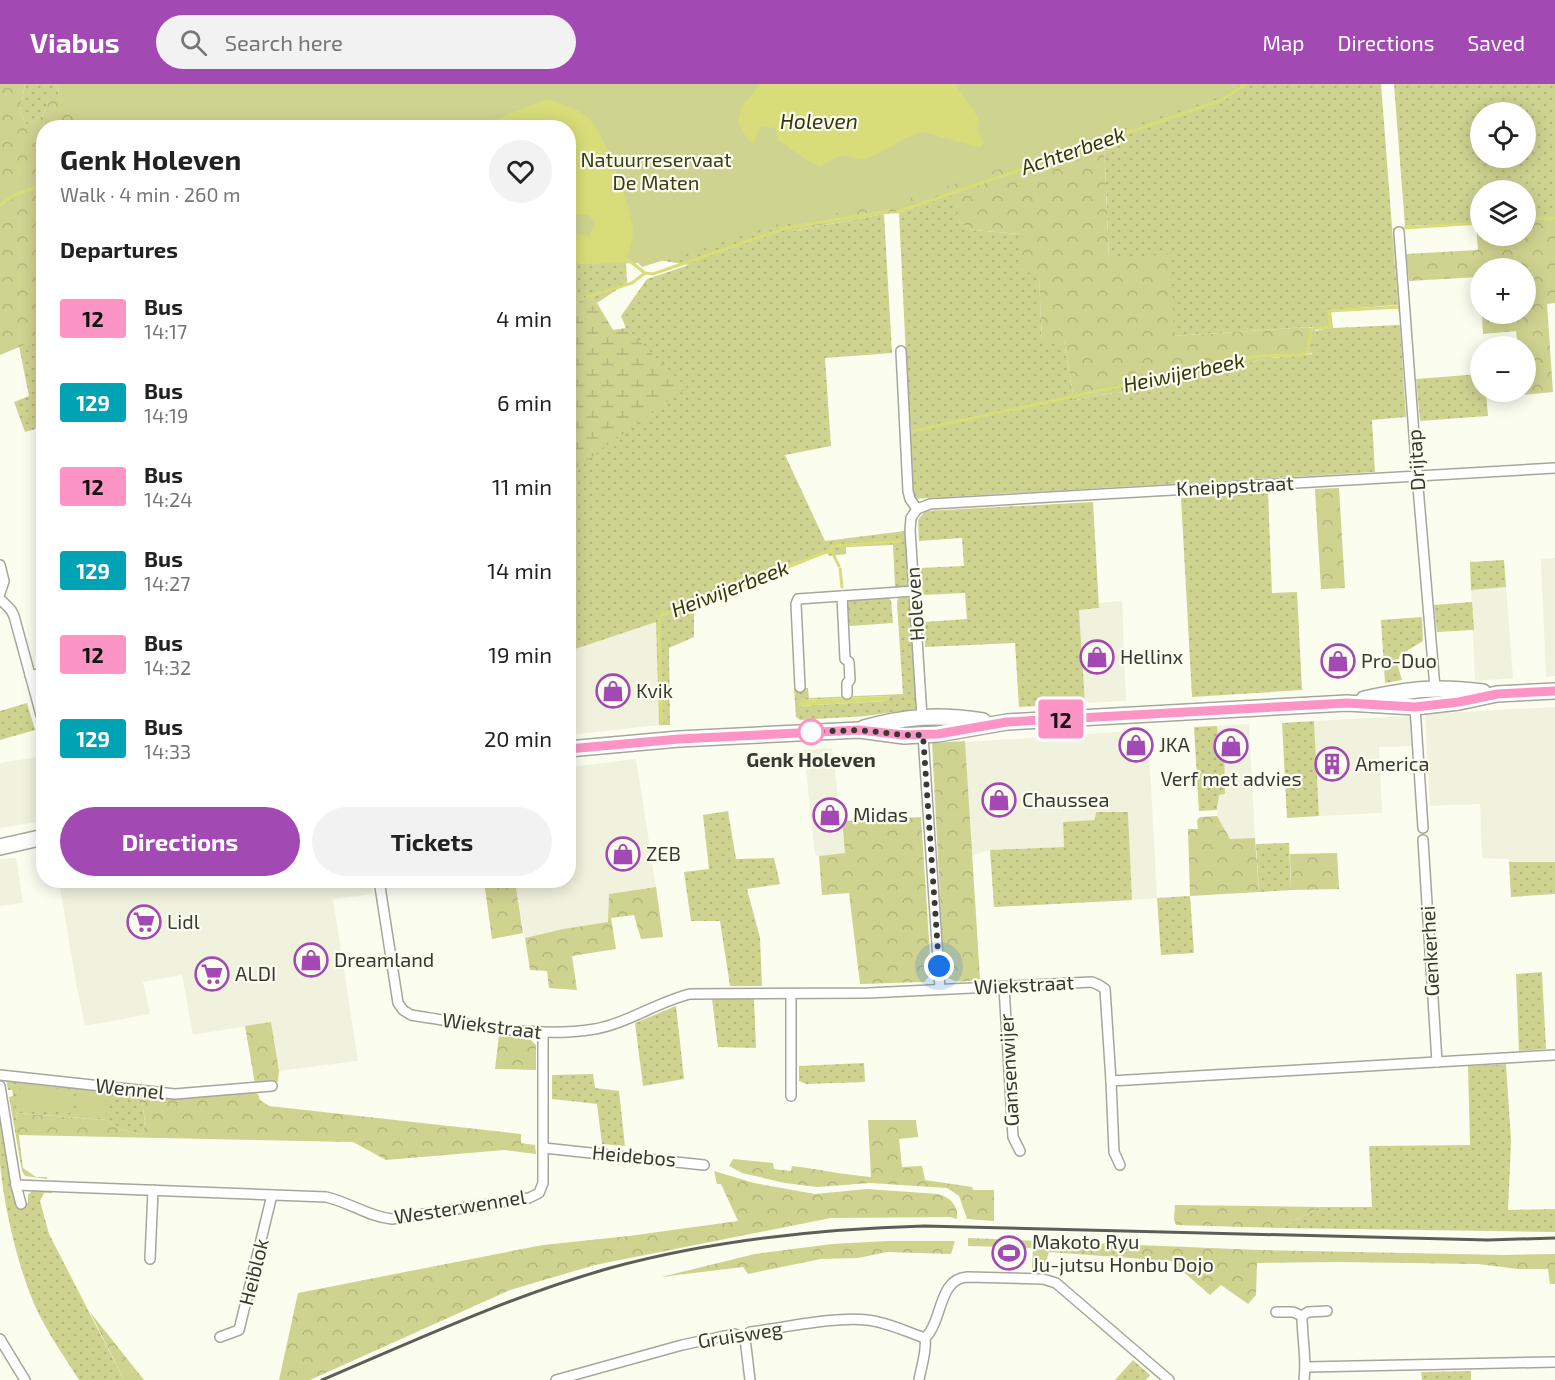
<!DOCTYPE html>
<meta charset="utf-8">
<style>
:root{--surface:#fff;--page:#f2f2f2;--text:#222;--muted:#767676;--accent:#a349b4}
body{margin:0;font-family:"Exo 2",sans-serif;background:var(--page);color:var(--text);height:100vh;display:flex;flex-direction:column;font-size:22px;white-space:nowrap}
*{box-sizing:border-box;margin:0}
p{font-size:20px;color:var(--muted)}
.icon{flex:none;width:33px;height:33px;fill:none;stroke:currentColor;stroke-width:2;stroke-linecap:round;stroke-linejoin:round}
.map{position:relative;flex:1;overflow:hidden}
.side{position:absolute;left:36px;top:36px;width:540px;height:768px;display:flex;flex-direction:column;background:var(--surface);border-radius:24px;box-shadow:0 3px 15px #0003}
.side>*{flex:none}
.badge{padding:0 12px;border-radius:4px;font-size:21px;line-height:39px}
.tools{position:absolute;left:1470px;top:18px;display:grid;gap:12px}
.tools a{display:grid;place-items:center;width:66px;height:66px;border-radius:50%;background:var(--surface);box-shadow:0 3px 15px #0003;font-size:30px}
.you{position:absolute;width:30px;height:30px;margin:-15px;border:4px solid #fff;border-radius:50%;background:#1a73e8;box-shadow:0 0 0 9px #1a73e833}
.map>.badge{position:absolute;translate:-50% -50%;box-shadow:0 0 0 3px #fff}
h2{padding:0 24px;font-size:22px;line-height:54px}
.round{display:grid;place-items:center;flex:none;width:63px;height:63px;border-radius:32px;background:var(--page)}
.summary{display:flex;align-items:center;justify-content:space-between;height:102px;padding:0 24px}
h1{font-size:28px;font-weight:700;line-height:45px}
.primary-button{display:flex;gap:12px;margin-top:auto;padding:12px 24px}
.primary-button a{flex:1;height:69px;border-radius:36px;background:var(--accent);color:#fff;font-size:24px;font-weight:700;line-height:69px;text-align:center}
.primary-button a+a{background:var(--page);color:var(--text)}
ul{padding:0;list-style:none}
li{display:flex;align-items:center;gap:18px;height:84px;padding:0 24px}
li div{flex:1}
li b{display:block;font-size:22px}
li em{font-style:normal}
li .badge{min-width:66px;font-weight:700;text-align:center}
header{display:flex;align-items:center;gap:36px;box-sizing:border-box;height:84px;padding:0 30px;background:var(--accent);color:#fff}
header strong{font-size:28px}
nav{display:flex;gap:33px;margin-inline-start:auto;font-size:21px}
.search{width:420px;height:54px;background:var(--page);display:flex;align-items:center;gap:15px;box-sizing:border-box;padding:0 21px;border-radius:33px;color:var(--muted);font-size:22px}
.map>svg:first-child{display:block}
.built{fill:#f0f2de}
.grass{fill:url(#grass-dots);fill-rule:evenodd}
.forest{fill:url(#forest-crowns)}
.wetland{fill:url(#wetland-marsh)}
.green{fill:#cfd390}
.water{fill:#d8dd79;fill-rule:evenodd}
.lines{fill:none;stroke-linecap:round;stroke-linejoin:round}
.stream{stroke:#d8dd79;stroke-width:3}
.minor-casing{stroke:#a6a79b;stroke-width:12}
.primary-casing{stroke:#a6a79b;stroke-width:18}
.minor{stroke:#fff;stroke-width:9}
.primary{stroke:#fff;stroke-width:15}
.rail{stroke:#5d5e57;stroke-width:3}
.line-casing{stroke:#fff;stroke-width:14}
.line{stroke:#fc95c5;stroke-width:9}
.walk{stroke:#393934;stroke-width:6;stroke-dasharray:0 10.8}
.stop-dot{fill:#fff;stroke:#fc95c5;stroke-width:3}
.labels{text-anchor:middle;stroke-width:4.5;stroke-linejoin:round;paint-order:stroke}
.park-label{font-size:20px;fill:#3b3d13;stroke:#fbfdef}
.street-label{font-size:20px;fill:#393934;stroke:#fbfdef}
.poi-label{font-size:20px;fill:#393934;stroke:#fbfdef;text-anchor:start}
.stop-label{font-size:20px;font-weight:bold;fill:#393934;stroke:#fbfdef}
.water-label{font-size:21px;font-style:italic;fill:#35360b;stroke:#fbfdef}
</style>
<header>
<strong>Viabus</strong>
<div class="search"><svg class="icon" aria-label="search" viewBox="0 0 24 24"><circle cx="10" cy="10" r="6"/><path d="M15 15l6 6"/></svg>Search here</div>
<nav><a>Map</a><a>Directions</a><a>Saved</a></nav>
</header>
<div class="map">
<svg width="1555" height="1296" viewBox="0 0 1555 1296">
<defs>
<pattern id="grass-dots" width="8" height="8" patternUnits="userSpaceOnUse" patternTransform="scale(1.5)"><rect width="8" height="8" fill="#cfd390"/><path d="M2 2h.1M6 6h.1" fill="none" stroke="#b2b67d" stroke-width="1.8" stroke-linecap="round"/></pattern>
<pattern id="forest-crowns" width="20" height="18" patternUnits="userSpaceOnUse" patternTransform="scale(1.5)"><rect width="20" height="18" fill="#cfd390"/><path d="M2 6a3 3 0 1 1 6 0M12 15a3 3 0 1 1 6 0" fill="none" stroke="#b2b67d"/></pattern>
<pattern id="wetland-marsh" width="20" height="14" patternUnits="userSpaceOnUse" patternTransform="scale(1.5)"><rect width="20" height="14" fill="#cfd390"/><path d="M1 5h8M5 5V1M11 12h8M15 12V8" fill="none" stroke="#b2b67d"/></pattern>
</defs>
<rect width="100%" height="100%" fill="#fbfdef"/>
<g class="built">
<polygon points="1555,474 1555,592 1546,593 1541,475"/>
<polygon points="1506,503 1513,594 1475,597 1471,506"/>
<polygon points="1122,517 1126,617 1085,619 1079,526 1099,524 1099,519"/>
<polygon points="656,538 659,641 569,651 568,567"/>
<polygon points="1555,623 1555,778 1509,778 1508,775 1482,774 1480,720 1430,722 1425,630"/>
<polygon points="1410,632 1411,662 1379,663 1382,729 1319,732 1314,637"/>
<polygon points="1249,640 1255,754 1230,755 1217,732 1219,711 1225,710 1223,654 1218,654 1217,642"/>
<polygon points="1148,646 1157,814 1132,816 1128,728 1097,728 1096,736 1064,763 990,766 972,772 965,658"/>
<polygon points="832,664 845,769 819,772 815,771 804,666"/>
<polygon points="43,672 43,737 0,744 0,679"/>
<polygon points="636,675 656,803 609,810 608,838 563,845 525,854 515,797 568,796 569,683"/>
<polygon points="16,774 23,819 0,822 0,775"/>
<polygon points="59,797 371,797 373,810 333,815 358,977 279,987 271,938 193,951 182,891 143,898 150,930 85,942 77,904"/>
</g>
<g class="grass">
<polygon points="25,0 55,0 59,3 58,13 50,15 42,32 26,41 20,28"/>
<polygon points="955,0 1381,0 1398,221 1331,226 1333,244 1400,241 1406,333 1372,336 1375,388 913,415 899,129 952,110 959,137 971,146 1022,150 1022,184 1039,194 1042,257 1064,257 1074,317 1091,312 1149,305 1263,275 1312,270 1316,247 1328,244 1308,243 1174,252 1109,175 1104,56 1045,74 1003,69"/>
<path d="M1394,0H1555V135L1526,136V106H1480V139L1405,142ZM1480,28H1526V74H1480Z"/>
<polygon points="801,109 793,147 884,130 892,269 825,274 831,362 785,371 825,457 905,447 910,498 906,504 897,506 895,502 893,461 846,463 846,470 829,472 827,469 694,522 694,553 669,564 670,641 659,641 656,538 569,567 568,389 686,304 626,244 621,232 647,195 689,181 652,175"/>
<polygon points="569,178 587,180 626,178 627,199 597,219 587,213 569,223"/>
<polygon points="43,253 43,343 25,348 14,318 29,312 19,262"/>
<polygon points="1480,290 1480,308 1486,308 1488,332 1420,337 1416,295"/>
<polygon points="1268,409 1272,509 1297,508 1302,606 1192,613 1181,414"/>
<polygon points="1093,418 1099,524 1079,526 1085,619 1019,623 1015,559 925,563 924,538 967,535 965,509 923,511 920,484 964,482 962,454 919,457 918,436 925,427"/>
<polygon points="1504,476 1506,503 1471,506 1470,478"/>
<path d="M902,512L907,513L911,520L917,620L916,625L866,632L800,636L796,633L794,604H808L809,614L903,610L897,519L898,515ZM887,612L889,613L886,617L799,622L801,616Z"/>
<polygon points="886,513 891,516 893,539 850,542 845,537 849,515"/>
<polygon points="1472,518 1474,546 1437,548 1434,521"/>
<polygon points="1422,533 1423,557 1400,571 1397,579 1402,596 1385,599 1381,536"/>
<polygon points="27,619 35,646 0,656 0,627"/>
<polygon points="1314,637 1319,732 1287,734 1282,639"/>
<polygon points="1217,642 1218,654 1224,654 1225,710 1219,711 1217,726 1199,727 1194,643"/>
<polygon points="728,727 736,775 774,774 780,800 747,805 760,854 762,902 730,902 720,837 691,837 684,788 709,785 703,731"/>
<polygon points="1096,728 1128,728 1132,816 994,823 990,766 1064,763 1063,738 1095,736"/>
<polygon points="1289,759 1291,806 1259,808 1256,760"/>
<polygon points="1509,778 1555,778 1555,810 1511,813"/>
<polygon points="1190,812 1194,869 1161,871 1157,814"/>
<polygon points="1542,888 1546,965 1519,967 1516,890"/>
<polygon points="712,915 754,915 756,964 718,963"/>
<polygon points="676,922 684,995 643,1002 635,939"/>
<polygon points="864,979 865,998 806,1000 799,997 799,982"/>
<polygon points="1506,980 1511,1057 1508,1126 1555,1125 1555,1148 1281,1144 1319,1123 1372,1123 1369,1062 1470,1061 1468,982"/>
<polygon points="593,990 595,1004 619,1007 625,1062 602,1060 597,1020 552,1015 552,991"/>
<polygon points="6,994 141,1010 145,1038 142,1051 120,1045 106,1036 16,1029 23,1084 36,1093 47,1093 47,1095 25,1092 22,1087 9,1013 13,1012 12,1006 8,1006"/>
<path d="M0,1029L19,1122L28,1119V1111L33,1106L52,1107V1109H44L40,1117L49,1150L124,1296H79C61,1267 40,1239 29,1207C15,1169 4,1121 0,1080C0,1064 0,1046 0,1029Z"/>
<polygon points="1133,1276 1150,1291 1146,1296 1115,1296"/>
<polygon points="1471,1287 1471,1296 1422,1296 1421,1288"/>
</g>
<g class="forest">
<polygon points="0,0 25,0 20,28 26,41 42,32 50,15 58,12 59,3 55,0 85,0 114,43 44,44 43,253 0,271"/>
<polygon points="1104,56 1109,175 1171,170 1174,252 1308,243 1316,247 1313,269 1263,275 1149,305 1091,312 1074,317 1064,257 1042,258 1039,195 1022,184 1022,150 971,146 959,137 951,111 899,129 884,130 792,147 793,133 1003,69 1045,74"/>
<polygon points="1555,135 1555,219 1547,220 1553,308 1521,311 1520,308 1526,308 1526,262 1518,262 1516,247 1483,250 1482,230 1526,230 1526,184 1480,184 1480,214 1479,193 1409,197 1406,170 1478,166 1476,139 1480,139 1480,152 1526,152 1526,136"/>
<polygon points="1339,404 1345,504 1321,505 1315,405"/>
<path d="M965,657L980,895C967,897 953,902 944,889L932,659Z"/>
<polygon points="1217,732 1230,755 1255,754 1259,808 1190,812 1188,745 1198,745 1197,736 1200,733"/>
<polygon points="921,733 931,886 928,894 924,898 860,900 849,809 822,811 819,772 845,769 842,737"/>
<polygon points="1337,769 1339,805 1291,806 1290,770"/>
<polygon points="484,797 515,797 523,849 492,855"/>
<polygon points="656,803 663,853 641,855 634,831 611,834 616,865 572,872 577,906 549,904 547,887 530,886 525,854 563,845 608,838 609,810"/>
<polygon points="271,938 279,987 278,998 255,1000 245,942"/>
<polygon points="499,951 531,956 536,961 536,986 495,985"/>
<polygon points="252,1008 258,1010 260,1016 269,1022 521,1050 521,1059 535,1061 536,1070 505,1066 386,1076 353,1058 18,1051 16,1029 106,1036 120,1045 142,1051 145,1038 141,1010"/>
<path d="M868,1036H916L918,1053L899,1055L902,1083L922,1082L925,1096L972,1103L973,1106H994V1137L967,1135L959,1112L947,1104L870,1099L817,1103L785,1099L742,1089L729,1082L733,1075L773,1079L774,1085L791,1087L792,1082C819,1085 844,1091 871,1093Z"/>
<path d="M714,1087L754,1099L815,1110L867,1105L938,1110C950,1113 959,1122 957,1135L950,1133L831,1134L595,1181L510,1206L310,1296H279L298,1209L543,1161L629,1152L738,1137L721,1100H717Z"/>
<polygon points="1175,1121 1319,1123 1281,1144 1176,1141 1174,1136"/>
<polygon points="968,1154 1259,1166 1504,1171 1555,1170 1555,1200 1550,1200 1548,1185 1518,1185 1478,1180 1339,1178 1257,1179 1256,1211 1248,1220 1221,1201 1210,1211 1171,1177 1049,1168 1044,1185 1032,1184 1033,1164 968,1162"/>
<polygon points="887,1157 955,1157 951,1170 887,1168 858,1174 821,1175 748,1190 743,1183 661,1193 755,1170 832,1160"/>
<polygon points="90,1228 144,1296 124,1296"/>
</g>
<polygon class="wetland" points="587,213 597,219 613,246 626,244 687,304 569,389 569,223"/>
<g class="green">
<polygon points="57,0 1242,0 1226,11 896,119 788,137 642,183 638,179 587,180 569,178 568,44 84,43"/>
<polygon points="43,89 43,111 7,116 0,124 0,107"/>
<polygon points="21,1001 72,1006 70,1029 18,1023"/>
<polygon points="83,1005 104,1008 107,1022 105,1033 77,1032 78,1009"/>
</g>
<g class="water">
<polygon points="761,0 955,0 979,35 978,48 984,59 980,63 922,48 905,54 880,69 861,76 844,71 831,75 821,82 813,80 778,56 775,44 760,42 754,60 747,55 738,37 742,22"/>
<path d="M547,15C562,20 577,23 589,35C605,49 632,125 633,146C633,156 628,169 626,178L587,180L569,178L568,44L477,43ZM588,130L595,139L589,153L577,150L573,141L575,131Z"/>
<polygon points="887,612 890,615 886,617 799,622 798,620 801,616"/>
</g>
<g class="lines">
<g class="stream">
<polyline points="0,121 14,111 44,101"/>
<polyline points="897,128 1222,16 1246,0"/>
<polyline points="1526,135 1555,134"/>
<polyline points="1403,144 1480,139"/>
<polyline points="1394,145 1400,228"/>
<polyline points="627,175 645,189 653,190 786,144 888,127"/>
<polyline points="587,213 632,199 645,189"/>
<polyline points="909,351 909,348 1259,272 1301,271 1308,268 1311,245 1330,243 1329,227 1399,223"/>
<polyline points="832,468 839,482"/>
<polyline points="840,485 842,503"/>
<polyline points="662,640 659,539 662,531 831,466 832,462 900,457"/>
</g>
<defs>
<g id="minor">
<polyline points="1399,148 1417,391 1435,604"/>
<polyline points="901,267 908,407 910,415 917,425"/>
<polyline points="917,425 930,420 1555,384"/>
<polyline points="917,425 911,434 910,446 922,633"/>
<polyline points="0,481 4,497 0,509"/>
<polyline points="842,512 845,575 849,578 850,596 847,599 847,610"/>
<polyline points="0,515 11,526 14,532 44,642"/>
<polyline points="30,591 44,590"/>
<polyline points="800,603 796,520 798,515 914,507"/>
<polyline points="1415,623 1423,744"/>
<polyline points="923,651 940,905"/>
<polyline points="1423,756 1437,978"/>
<path d="M379,796L398,919L403,926L411,931C471,940 534,955 595,945C628,939 657,918 690,910L868,909L1092,898L1099,901L1105,905L1111,997L1555,971"/>
<polyline points="1004,903 1013,1053 1020,1067"/>
<polyline points="0,991 175,1010 272,1002"/>
<polyline points="1111,997 1114,1068 1120,1081"/>
<polyline points="0,1002 16,1101 21,1120"/>
<polyline points="791,1012 791,910"/>
<polyline points="544,1064 704,1081"/>
<path d="M16,1101L326,1113C349,1118 369,1133 392,1135L529,1114L539,1109L543,1099V950"/>
<polyline points="150,1175 153,1106"/>
<polyline points="1276,1228 1293,1228 1302,1232 1308,1228 1327,1227"/>
<path d="M1302,1232C1302,1254 1307,1276 1304,1296"/>
<polyline points="220,1253 239,1246 272,1111"/>
<polyline points="745,1254 750,1296"/>
<polyline points="0,1255 25,1296"/>
<polyline points="1307,1283 1555,1278"/>
<path d="M556,1296L682,1261L734,1250L745,1254L750,1248C783,1244 836,1232 867,1236C887,1238 907,1248 925,1254"/>
<path d="M919,1296C921,1283 927,1268 925,1254C943,1237 938,1195 967,1193L1043,1195L1056,1199L1169,1296"/>
</g>
<g id="primary">
<path d="M1364,615C1411,605 1435,602 1483,608"/>
<path d="M864,644C906,632 940,630 983,637"/>
<polyline points="568,665 679,655 859,646 904,652 938,650 1007,638 1347,619 1415,623 1459,618 1497,610 1555,607"/>
<polyline points="0,763 44,753"/>
</g>
</defs>
<use href="#minor" class="minor-casing"/>
<use href="#primary" class="primary-casing"/>
<use href="#minor" class="minor"/>
<use href="#primary" class="primary"/>
<path class="rail" d="M322,1296C416,1256 511,1212 610,1184C713,1156 817,1145 924,1142L1488,1156L1555,1154"/>
</g>
<g class="lines">
<defs>
<polyline id="line" points="568,665 679,655 859,646 904,651 938,650 1007,638 1347,619 1415,623 1459,618 1497,610 1555,607"/>
</defs>
<use href="#line" class="line-casing"/>
<use href="#line" class="line"/>
<polyline class="walk" points="811,648 859,646 904,651 923,651 939,882"/>
</g>
<defs>
<symbol id="shop-ring" viewBox="-11 -11 22 22"><circle r="9.5" fill="#fbfdef" stroke="#a349b4" stroke-width="1.5"/><path d="M-5-2.5h2.3a2.7 3.5 0 0 1 5.4 0H5L5.5 6h-11ZM-1.5-2.5h3a1.5 2.3 0 0 0-3 0Z" fill="#a349b4"/></symbol>
<symbol id="building-ring" viewBox="-11 -11 22 22"><circle r="9.5" fill="#fbfdef" stroke="#a349b4" stroke-width="1.5"/><path d="M-4-6H4V6H1V3H-1V6H-4ZM-2.5-4.3h1.7v1.8h-1.7ZM.8-4.3h1.7v1.8H.8ZM-2.5-1h1.7V.8h-1.7ZM.8-1h1.7V.8H.8Z" fill="#a349b4"/></symbol>
<symbol id="supermarket-ring" viewBox="-11 -11 22 22"><circle r="9.5" fill="#fbfdef" stroke="#a349b4" stroke-width="1.5"/><path d="M-6-5.5h2.5l.6 2H6L4.5 2H-2.5L-4.4-4H-6ZM-1.5 3.2a1.3 1.3 0 1 0 .1 0ZM3 3.2a1.3 1.3 0 1 0 .1 0Z" fill="#a349b4"/></symbol>
<symbol id="stadium-ring" viewBox="-11 -11 22 22"><circle r="9.5" fill="#fbfdef" stroke="#a349b4" stroke-width="1.5"/><path d="M0-5a6.5 5 0 1 0 0 10a6.5 5 0 1 0 0-10ZM-3.5-1.8h7v3.6h-7Z" fill="#a349b4"/></symbol>
</defs>
<g fill-rule="evenodd">
<use href="#shop-ring" x="1078" y="554" width="38" height="38"/>
<use href="#shop-ring" x="1319" y="558" width="38" height="38"/>
<use href="#shop-ring" x="594" y="588" width="38" height="38"/>
<use href="#shop-ring" x="1117" y="642" width="38" height="38"/>
<use href="#shop-ring" x="1212" y="643" width="38" height="38"/>
<use href="#building-ring" x="1313" y="661" width="38" height="38"/>
<use href="#shop-ring" x="980" y="697" width="38" height="38"/>
<use href="#shop-ring" x="811" y="712" width="38" height="38"/>
<use href="#shop-ring" x="604" y="751" width="38" height="38"/>
<use href="#supermarket-ring" x="125" y="819" width="38" height="38"/>
<use href="#shop-ring" x="292" y="857" width="38" height="38"/>
<use href="#supermarket-ring" x="193" y="871" width="38" height="38"/>
<use href="#stadium-ring" x="990" y="1150" width="38" height="38"/>
</g>
<circle class="stop-dot" cx="811" cy="648" r="12"/>
<g class="labels">
<g class="park-label">
<text x="656" y="83">Natuurreservaat<tspan x="656" dy="23">De Maten</tspan></text>
</g>
<g class="street-label">
<text transform="translate(1416 376) rotate(-94)" y="7">Drijtap</text>
<text transform="translate(1235 402) rotate(-3)" y="7">Kneippstraat</text>
<text transform="translate(915 520) rotate(-94)" y="7">Holeven</text>
<text transform="translate(1430 867) rotate(-93)" y="7">Genkerhei</text>
<text transform="translate(1024 901) rotate(-3)" y="7">Wiekstraat</text>
<text transform="translate(492 942) rotate(7)" y="7">Wiekstraat</text>
<text transform="translate(1009 986) rotate(-93)" y="7">Gansenwijer</text>
<text transform="translate(130 1005) rotate(6)" y="7">Wennel</text>
<text transform="translate(634 1072) rotate(5)" y="7">Heidebos</text>
<text transform="translate(460 1123) rotate(-9)" y="7">Westerwennel</text>
<text transform="translate(254 1188) rotate(-76)" y="7">Heiblok</text>
<text transform="translate(740 1251) rotate(-9)" y="7">Gruisweg</text>
</g>
<g class="poi-label">
<text x="1120" y="580">Hellinx</text>
<text x="1361" y="584">Pro-Duo</text>
<text x="636" y="614">Kvik</text>
<text x="1159" y="668">JKA</text>
<text x="1355" y="687">America</text>
<text x="1231" y="702" text-anchor="middle">Verf met advies</text>
<text x="1022" y="723">Chaussea</text>
<text x="853" y="738">Midas</text>
<text x="646" y="777">ZEB</text>
<text x="167" y="845">Lidl</text>
<text x="334" y="883">Dreamland</text>
<text x="235" y="897">ALDI</text>
<text x="1032" y="1165">Makoto Ryu<tspan x="1032" dy="23">Ju-jutsu Honbu Dojo</tspan></text>
</g>
<g class="stop-label">
<text x="811" y="683">Genk Holeven</text>
</g>
<g class="water-label">
<text x="819" y="45">Holeven</text>
<text transform="translate(1073 67) rotate(-19)" y="7">Achterbeek</text>
<text transform="translate(1184 289) rotate(-12)" y="7">Heiwijerbeek</text>
<text transform="translate(730 505) rotate(-21)" y="7">Heiwijerbeek</text>
</g>
</g>
</svg>
<div class="tools">
<a><svg class="icon" aria-label="locate" viewBox="0 0 24 24"><circle cx="12" cy="12" r="6"/><path d="M12 2v4M12 18v4M2 12h4M18 12h4"/></svg></a>
<a><svg class="icon" aria-label="layers" viewBox="0 0 24 24"><path d="M12 4l9 5-9 5-9-5zM3 14l9 5 9-5"/></svg></a>
<a>+</a>
<a>−</a>
</div>
<div class="you" style="left:939px;top:882px"></div>
<b class="badge" style="left:1061px;top:635px;background:#fc95c5;color:#111">12</b>
<section class="side">
<div class="summary"><div><h1>Genk Holeven</h1><p>Walk · 4 min · 260 m</p></div><a class="round"><svg class="icon" aria-label="heart" viewBox="0 0 24 24"><path d="M12 20l-8-8c-3-5 5-10 8-4 3-6 11-1 8 4z"/></svg></a></div>
<h2>Departures</h2>
<ul>
<li><span class="badge" style="background:#fc95c5;color:#111">12</span><div><b>Bus</b><p>14:17</p></div><em>4 min</em></li>
<li><span class="badge" style="background:#00a3b4;color:#fff">129</span><div><b>Bus</b><p>14:19</p></div><em>6 min</em></li>
<li><span class="badge" style="background:#fc95c5;color:#111">12</span><div><b>Bus</b><p>14:24</p></div><em>11 min</em></li>
<li><span class="badge" style="background:#00a3b4;color:#fff">129</span><div><b>Bus</b><p>14:27</p></div><em>14 min</em></li>
<li><span class="badge" style="background:#fc95c5;color:#111">12</span><div><b>Bus</b><p>14:32</p></div><em>19 min</em></li>
<li><span class="badge" style="background:#00a3b4;color:#fff">129</span><div><b>Bus</b><p>14:33</p></div><em>20 min</em></li>
</ul>
<div class="primary-button"><a>Directions</a><a>Tickets</a></div>
</section>
</div>
